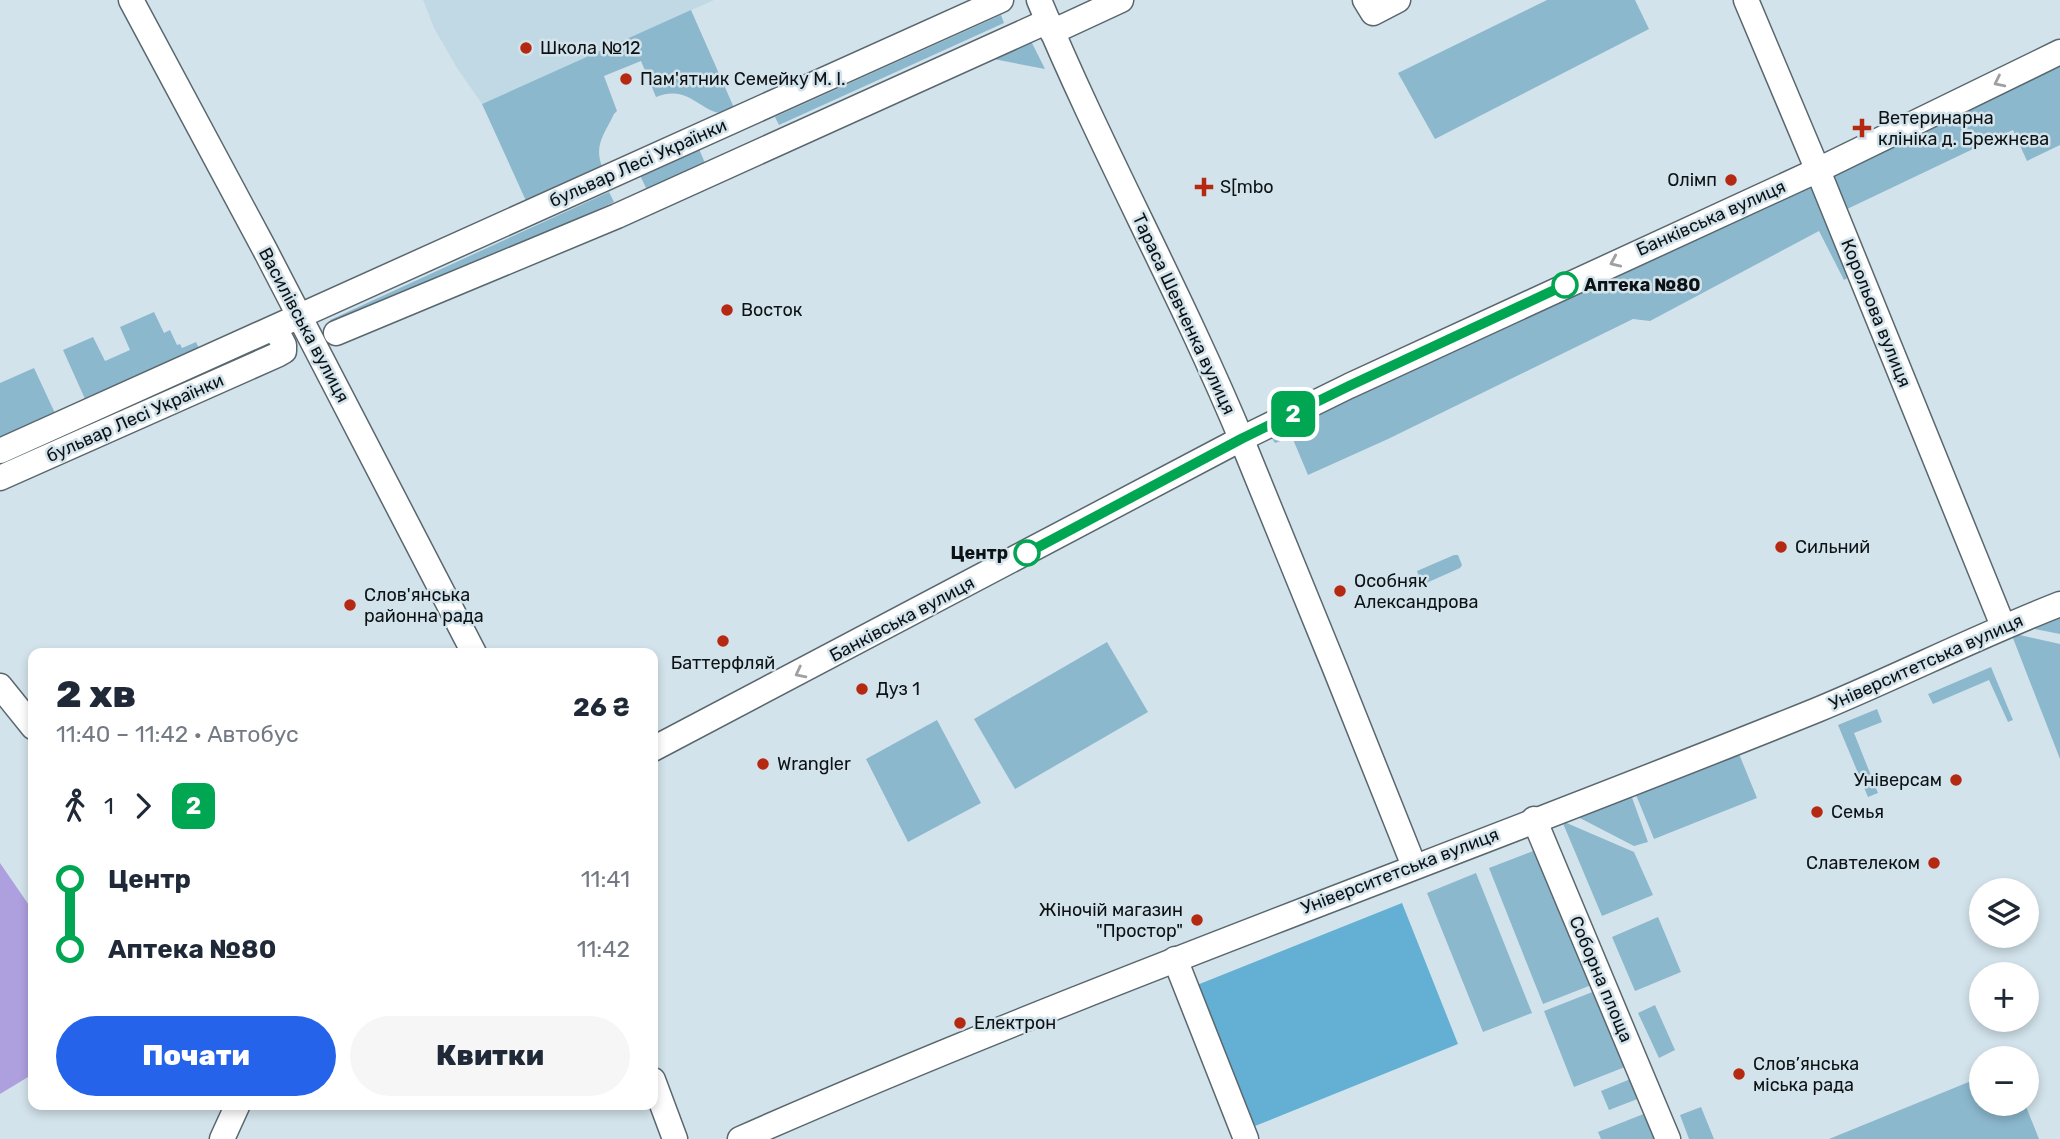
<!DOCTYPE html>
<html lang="uk">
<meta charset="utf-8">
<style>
:root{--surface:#fff;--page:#f6f6f7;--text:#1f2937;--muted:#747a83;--accent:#2563eb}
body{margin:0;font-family:Rubik,sans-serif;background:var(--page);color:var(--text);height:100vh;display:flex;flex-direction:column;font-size:26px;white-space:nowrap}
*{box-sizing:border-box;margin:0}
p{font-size:23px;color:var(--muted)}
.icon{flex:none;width:38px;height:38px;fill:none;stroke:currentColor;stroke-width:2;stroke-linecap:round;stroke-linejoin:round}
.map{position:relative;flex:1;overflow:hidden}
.sheet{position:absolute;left:28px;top:648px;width:630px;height:462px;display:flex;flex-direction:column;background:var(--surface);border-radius:14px;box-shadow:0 4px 10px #0003}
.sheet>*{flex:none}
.badge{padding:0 14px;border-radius:10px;font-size:24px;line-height:46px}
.fabs{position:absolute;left:1969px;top:878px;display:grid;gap:14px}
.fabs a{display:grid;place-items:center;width:70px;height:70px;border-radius:50%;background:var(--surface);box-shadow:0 4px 10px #0003;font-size:35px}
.map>.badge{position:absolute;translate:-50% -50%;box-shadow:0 0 0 4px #fff}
.legs{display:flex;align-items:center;gap:10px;height:77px;padding:0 28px;font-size:23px}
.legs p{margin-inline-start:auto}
.headline{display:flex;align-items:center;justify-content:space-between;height:119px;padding:0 28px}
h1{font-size:38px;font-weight:800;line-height:52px}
.primary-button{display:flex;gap:14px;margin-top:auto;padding:14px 28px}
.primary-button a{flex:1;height:80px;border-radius:42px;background:var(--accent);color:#fff;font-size:28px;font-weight:800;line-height:80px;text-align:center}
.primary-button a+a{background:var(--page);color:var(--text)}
ul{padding:0 28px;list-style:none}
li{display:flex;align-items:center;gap:24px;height:70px;font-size:26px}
li i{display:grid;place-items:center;width:10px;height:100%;margin:0 9px;background:currentColor}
li i::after{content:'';width:18px;height:18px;margin:-9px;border:5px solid;border-radius:50%;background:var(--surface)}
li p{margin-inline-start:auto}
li:first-child i{background:linear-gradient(#0000 50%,currentColor 0)}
li:last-child i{background:linear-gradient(currentColor 50%,#0000 0)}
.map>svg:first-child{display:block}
.built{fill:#c1d9e5}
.green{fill:#8cb8ce}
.forest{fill:#64b0d4}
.water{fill:#ae9fde}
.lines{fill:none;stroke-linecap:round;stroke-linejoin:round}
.minor-casing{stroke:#59676e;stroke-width:27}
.minor{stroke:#fff;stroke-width:24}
.oneway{stroke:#9ea0a1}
.line-1-casing{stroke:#fff;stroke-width:16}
.line-1{stroke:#00a651;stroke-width:10}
.poi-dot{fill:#b52912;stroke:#d3e3eb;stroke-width:2.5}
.stop-1-dot{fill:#fff;stroke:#00a651;stroke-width:3.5}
.labels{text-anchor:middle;stroke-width:5;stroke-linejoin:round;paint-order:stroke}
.poi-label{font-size:18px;fill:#0d1215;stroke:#d3e3eb;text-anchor:start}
.street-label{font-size:18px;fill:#0d1215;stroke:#d3e3eb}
.stop-label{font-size:18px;font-weight:bold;fill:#0d1215;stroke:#d3e3eb;text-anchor:start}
</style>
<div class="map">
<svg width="2060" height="1139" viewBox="0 0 2060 1139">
<rect width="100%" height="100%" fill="#d3e3eb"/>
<polygon class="built" points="423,0 714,0 482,104 457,68 434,28"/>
<g class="green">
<polygon points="1547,0 1635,0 1649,29 1435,139 1398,73"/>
<path d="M691,10L735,110C704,124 694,81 656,97L641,61L604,76L617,111L614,114C604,135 593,146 603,169L527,203L482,104Z"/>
<polygon points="1001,15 1004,23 779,125 775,117"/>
<polygon points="1028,35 1045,69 983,57"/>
<polygon points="2060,59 2060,145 2027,161 2013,130 1843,211 1825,172"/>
<polygon points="696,142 705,163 647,190 637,169"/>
<polygon points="1812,180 1853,275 1844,280 1819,231 1650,321 1633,319 1388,439 1308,475 1292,437 1275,443 1269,434"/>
<polygon points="609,192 614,202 335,329 330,320"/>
<polygon points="154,312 164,333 170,330 177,345 180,344 182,348 196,342 204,359 90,410 63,350 93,337 105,361 130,350 120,327"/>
<polygon points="34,368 60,424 0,451 0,383"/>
<polygon points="1454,555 1458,555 1462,565 1460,568 1424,584 1421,583 1417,571"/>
<polygon points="2060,610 2060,634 2019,626"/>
<polygon points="2011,633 2060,644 2060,759"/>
<polygon points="1107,642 1148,712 1015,789 974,719"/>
<polygon points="1991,667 2013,720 2008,722 1989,680 1933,704 1928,694"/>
<polygon points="1877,709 1882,722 1854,733 1878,793 1868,797 1838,725"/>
<polygon points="937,720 981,803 908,842 866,759"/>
<polygon points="1737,749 1757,798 1654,839 1634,790"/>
<polygon points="1630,792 1648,842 1634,846 1574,815"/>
<polygon points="1562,821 1634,852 1653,895 1602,916"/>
<polygon points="1541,848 1594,984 1543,1004 1489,868"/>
<polygon points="1476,873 1532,1013 1483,1032 1427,893"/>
<polygon points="1658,917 1681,972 1635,991 1612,937"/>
<polygon points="1595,991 1625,1067 1574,1087 1544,1011"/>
<polygon points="1655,1005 1675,1050 1659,1058 1638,1013"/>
<polygon points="1981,1077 1981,1104 2025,1104 2039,1139 1829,1139"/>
<polygon points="1633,1078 1640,1098 1609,1110 1601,1091"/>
<polygon points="1701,1107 1714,1139 1689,1139 1680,1115"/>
<polygon points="1646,1113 1656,1139 1601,1139 1598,1132"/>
</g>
<polygon class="forest" points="1402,903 1458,1044 1255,1126 1197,985"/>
<polygon class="water" points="0,863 33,911 33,1074 0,1094"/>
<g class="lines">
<defs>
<g id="minor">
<polyline points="131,0 265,250 474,653"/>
<path d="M1039,0C1101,150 1181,293 1243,443C1301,583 1358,725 1414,866"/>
<polyline points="1365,0 1373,13 1398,0"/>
<polyline points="1746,0 1821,178 2003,626"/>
<polyline points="1052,32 1121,0"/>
<polyline points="336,333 617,216 1048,21"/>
<polyline points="0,451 1001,0"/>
<polyline points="0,478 277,355 284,351 284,345 275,328"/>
<polyline points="0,686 33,727"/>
<polyline points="653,749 1241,439 1349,386 1818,170 2060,52"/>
<polyline points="1534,819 1668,1139"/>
<polyline points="1175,959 1246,1139"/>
<polyline points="653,1080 675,1139"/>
<polyline points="222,1139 238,1104"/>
<path d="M740,1139C1094,983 1459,855 1817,710C1899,676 1978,636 2060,604"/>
</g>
</defs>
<use href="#minor" class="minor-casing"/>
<use href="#minor" class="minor"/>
</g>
<defs><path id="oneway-chevron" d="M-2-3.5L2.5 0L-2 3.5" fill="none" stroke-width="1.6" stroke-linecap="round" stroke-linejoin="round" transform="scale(1.75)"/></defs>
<g class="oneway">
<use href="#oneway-chevron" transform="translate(1999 82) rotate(154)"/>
<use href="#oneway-chevron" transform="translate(1615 262) rotate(156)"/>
<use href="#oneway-chevron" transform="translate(800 673) rotate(153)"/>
</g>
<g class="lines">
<defs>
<polyline id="line-1" points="1027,553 1241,439 1349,386 1565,285"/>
</defs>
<use href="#line-1" class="line-1-casing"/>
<use href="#line-1" class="line-1"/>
</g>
<g class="poi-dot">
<circle cx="526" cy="48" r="7"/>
<circle cx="626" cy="79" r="7"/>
<path d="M1858.5 117.5h7v7h7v7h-7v7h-7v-7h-7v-7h7z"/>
<circle cx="1731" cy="180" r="7"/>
<path d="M1200.5 176.5h7v7h7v7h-7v7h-7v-7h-7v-7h7z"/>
<circle cx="727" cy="310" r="7"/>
<circle cx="1781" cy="547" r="7"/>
<circle cx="1340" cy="591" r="7"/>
<circle cx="350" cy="605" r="7"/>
<circle cx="723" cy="641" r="7"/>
<circle cx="862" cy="689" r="7"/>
<circle cx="763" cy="764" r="7"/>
<circle cx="1956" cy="780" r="7"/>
<circle cx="1817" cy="812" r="7"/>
<circle cx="1934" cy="863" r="7"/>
<circle cx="1197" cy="920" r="7"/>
<circle cx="960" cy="1023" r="7"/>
<circle cx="1739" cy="1074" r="7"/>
</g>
<g class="stop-1-dot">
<circle cx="1565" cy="285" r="12"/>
<circle cx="1027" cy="553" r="12"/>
</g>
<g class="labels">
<g class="poi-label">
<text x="540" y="54">Школа №12</text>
<text x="640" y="85">Пам'ятник Семейку М. І.</text>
<text x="1878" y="124">Ветеринарна<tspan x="1878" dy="21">клініка д. Брежнєва</tspan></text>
<text x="1717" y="186" text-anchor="end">Олімп</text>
<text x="1220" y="193">S[mbo</text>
<text x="741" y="316">Восток</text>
<text x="1795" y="553">Сильний</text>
<text x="1354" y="587">Особняк<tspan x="1354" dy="21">Александрова</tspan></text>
<text x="364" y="601">Слов'янська<tspan x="364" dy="21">районна рада</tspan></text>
<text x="723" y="669" text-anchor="middle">Баттерфляй</text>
<text x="876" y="695">Дуз 1</text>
<text x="777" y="770">Wrangler</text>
<text x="1942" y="786" text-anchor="end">Універсам</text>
<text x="1831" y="818">Семья</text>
<text x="1920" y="869" text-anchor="end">Славтелеком</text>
<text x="1183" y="916" text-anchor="end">Жіночій магазин<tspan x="1183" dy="21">"Простор"</tspan></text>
<text x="974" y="1029">Електрон</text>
<text x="1753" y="1070">Слов’янська<tspan x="1753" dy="21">міська рада</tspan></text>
</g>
<g class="street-label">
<text transform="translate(638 163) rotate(-24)" y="6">бульвар Лесі Українки</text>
<text transform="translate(1711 218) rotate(-24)" y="6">Банківська вулиця</text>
<text transform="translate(1876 313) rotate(68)" y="6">Корольова вулиця</text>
<text transform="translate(1184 314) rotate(65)" y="6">Тараса Шевченка вулиця</text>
<text transform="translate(304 325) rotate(62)" y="6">Василівська вулиця</text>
<text transform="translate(135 418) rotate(-24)" y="6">бульвар Лесі Українки</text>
<text transform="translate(902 619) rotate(-28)" y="6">Банківська вулиця</text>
<text transform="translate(1926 662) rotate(-24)" y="6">Університетська вулиця</text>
<text transform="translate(1400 871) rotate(-21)" y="6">Університетська вулиця</text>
<text transform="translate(1601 979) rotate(67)" y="6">Соборна площа</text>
</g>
<g class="stop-label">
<text x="1584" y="291">Аптека №80</text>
<text x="1008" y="559" text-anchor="end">Центр</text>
</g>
</g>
</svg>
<div class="fabs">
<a><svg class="icon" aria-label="layers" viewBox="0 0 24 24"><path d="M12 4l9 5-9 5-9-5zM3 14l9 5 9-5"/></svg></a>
<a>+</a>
<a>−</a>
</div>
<b class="badge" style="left:1293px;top:414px;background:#00a651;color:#fff">2</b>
<section class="sheet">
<div class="headline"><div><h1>2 хв</h1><p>11:40 – 11:42 · Автобус</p></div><b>26 ₴</b></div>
<div class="legs"><svg class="icon" aria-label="walk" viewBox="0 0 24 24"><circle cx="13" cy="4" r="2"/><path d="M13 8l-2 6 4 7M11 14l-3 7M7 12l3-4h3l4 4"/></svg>1<svg class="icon" aria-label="forward" viewBox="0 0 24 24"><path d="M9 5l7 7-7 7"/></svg><b class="badge" style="background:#00a651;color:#fff">2</b></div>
<ul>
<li><i style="color:#00a651"></i><b>Центр</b><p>11:41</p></li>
<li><i style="color:#00a651"></i><b>Аптека №80</b><p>11:42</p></li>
</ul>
<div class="primary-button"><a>Почати</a><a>Квитки</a></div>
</section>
</div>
